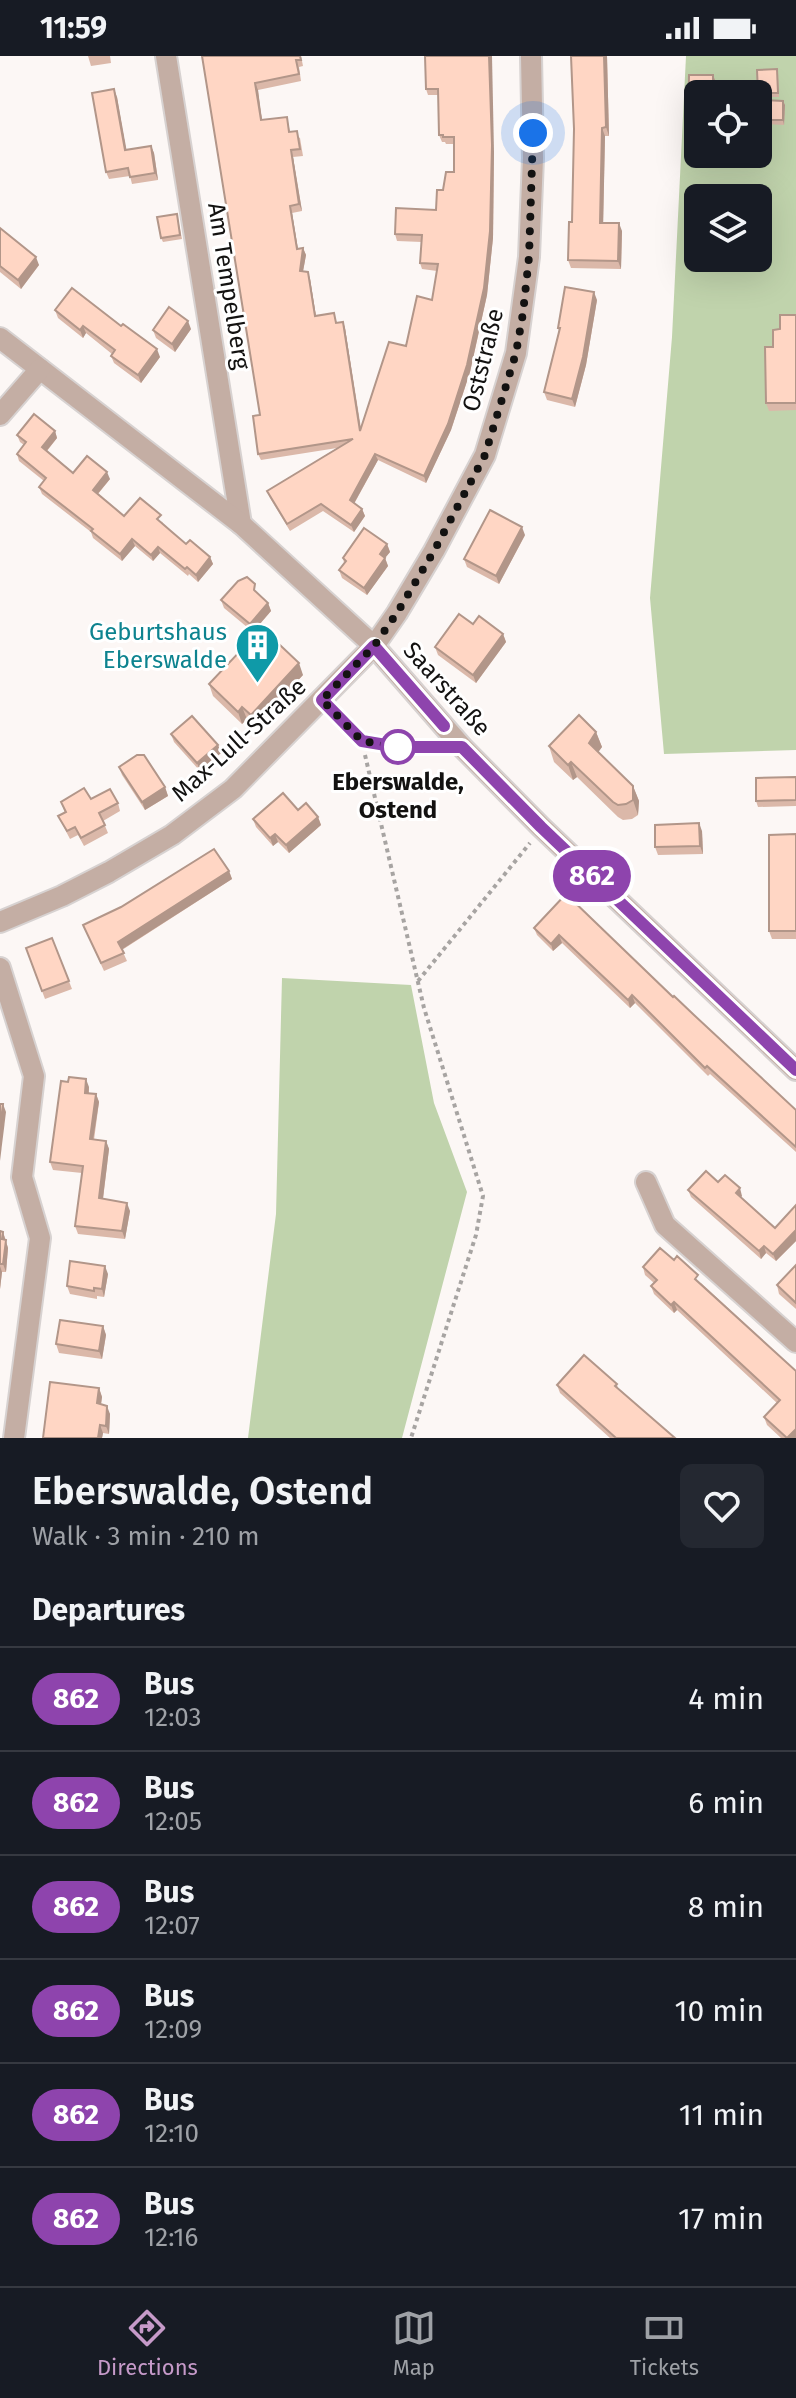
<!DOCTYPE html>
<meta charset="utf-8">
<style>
:root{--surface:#171b24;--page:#242831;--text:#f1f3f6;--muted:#9ea1a6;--line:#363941;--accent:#c69ac9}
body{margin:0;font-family:"Fira Sans",sans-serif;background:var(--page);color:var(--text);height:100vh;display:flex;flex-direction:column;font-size:30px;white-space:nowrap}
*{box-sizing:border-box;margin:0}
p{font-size:26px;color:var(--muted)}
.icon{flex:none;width:44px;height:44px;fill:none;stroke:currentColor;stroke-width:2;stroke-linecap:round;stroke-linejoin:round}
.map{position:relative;height:1382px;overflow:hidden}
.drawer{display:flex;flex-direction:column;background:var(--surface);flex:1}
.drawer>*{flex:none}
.badge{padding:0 16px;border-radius:26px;font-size:28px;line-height:52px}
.controls{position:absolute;left:684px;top:24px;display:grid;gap:16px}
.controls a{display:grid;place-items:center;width:88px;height:88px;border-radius:12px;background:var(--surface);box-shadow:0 8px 32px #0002;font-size:40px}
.you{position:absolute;width:40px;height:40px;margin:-20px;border:6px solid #fff;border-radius:50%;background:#1a73e8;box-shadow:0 0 0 12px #1a73e833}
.map>.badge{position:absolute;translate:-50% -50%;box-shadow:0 0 0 4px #fff}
h2{padding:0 32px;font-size:30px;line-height:72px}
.round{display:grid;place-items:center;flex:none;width:84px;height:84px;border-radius:12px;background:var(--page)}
.head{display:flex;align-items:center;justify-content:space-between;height:136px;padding:0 32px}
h1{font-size:38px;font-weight:600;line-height:60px}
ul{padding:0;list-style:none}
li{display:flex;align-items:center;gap:24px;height:104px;padding:0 32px;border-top:2px solid var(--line)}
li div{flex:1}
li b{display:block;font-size:30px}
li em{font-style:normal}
li .badge{min-width:88px;font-weight:700;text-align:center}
.status{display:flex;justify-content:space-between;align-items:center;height:56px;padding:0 40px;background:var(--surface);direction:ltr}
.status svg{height:22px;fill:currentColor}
.menu{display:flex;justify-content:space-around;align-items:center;height:112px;border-top:2px solid var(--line);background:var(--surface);font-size:22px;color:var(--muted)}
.menu a{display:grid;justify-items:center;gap:4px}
.menu .on{color:var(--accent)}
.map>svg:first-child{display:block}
.green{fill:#c0d3ac;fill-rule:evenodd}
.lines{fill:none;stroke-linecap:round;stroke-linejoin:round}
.lane-casing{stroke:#d7d2d1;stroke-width:14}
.street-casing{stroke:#d7d2d1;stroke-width:24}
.path{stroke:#a7a4a2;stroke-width:4;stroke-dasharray:4 4;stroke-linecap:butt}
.lane{stroke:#c4aea4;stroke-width:10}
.street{stroke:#c4aea4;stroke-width:20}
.wall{fill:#dbb8a9}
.shaded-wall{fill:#b29689}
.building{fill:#ffd6c4;stroke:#b29689;stroke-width:2}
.line-casing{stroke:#fff;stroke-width:18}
.line{stroke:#8e44ad;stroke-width:12}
.walk{stroke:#131211;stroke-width:8;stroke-dasharray:0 14.4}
.stop-dot{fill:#fff;stroke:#8e44ad;stroke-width:4}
.labels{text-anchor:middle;stroke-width:6;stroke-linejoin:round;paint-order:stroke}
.street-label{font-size:24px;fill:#131211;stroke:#fff}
.culture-label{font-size:24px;fill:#0d838f;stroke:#fff;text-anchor:end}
.stop-label{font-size:24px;font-weight:bold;fill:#131211;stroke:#fff}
</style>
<div class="status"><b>11:59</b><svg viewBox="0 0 49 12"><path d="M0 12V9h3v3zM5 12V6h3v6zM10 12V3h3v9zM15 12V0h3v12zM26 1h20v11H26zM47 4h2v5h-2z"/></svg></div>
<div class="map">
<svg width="796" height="1382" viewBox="0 0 796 1382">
<rect width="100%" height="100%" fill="#fcf7f5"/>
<g class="green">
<path d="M686,0H796V694L664,698L650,542L672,281ZM698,38H758V98H698ZM698,142H758V202H698Z"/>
<polygon points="282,922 411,929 434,1047 467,1136 402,1382 248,1382 276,1158"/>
</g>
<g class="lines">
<defs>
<polyline id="lane" points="322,644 362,685 398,691 459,691"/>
<g id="street">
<polyline points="166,0 241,468"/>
<polyline points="0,282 241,468 374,590 462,691 541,771 796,1014"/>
<polyline points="0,359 40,313"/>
<polyline points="0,866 62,840 109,816 172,779 233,733 374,590 397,557 434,495 485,399 516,297 529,201 533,102 531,0"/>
<polyline points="0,912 34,1020 22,1121 40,1182 14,1382"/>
<polyline points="646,1126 665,1169 796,1286"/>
</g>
</defs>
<use href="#lane" class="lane-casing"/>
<use href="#street" class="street-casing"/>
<g class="path">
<polyline points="365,699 424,952 483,1140 476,1179 411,1382"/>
<polyline points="418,925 530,787"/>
</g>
<use href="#lane" class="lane"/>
<use href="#street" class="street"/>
</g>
<g class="wall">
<polygon points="88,0 110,0 111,7 91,10"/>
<polygon points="202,0 301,0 303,10 299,11 301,25 258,34 260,52 262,64 287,61 290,76 300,82 303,100 293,101 302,155 292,157 298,193 303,192 306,199 303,215 310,223 316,260 337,266 343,266 345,272 361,372 432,244 437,215 422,213 420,207 422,186 397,185 395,178 436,154 443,134 454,116 454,88 446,88 445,86 442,86 439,79 438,39 428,39 426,33 425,0 494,96 493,182 487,239 470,316 451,374 426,427 378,404 354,448 362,453 365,460 354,476 323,455 290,475 270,442 267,435 337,392 261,404 258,398 260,359"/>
<polygon points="571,0 607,0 609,80 605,80 603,167 622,175 621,213 571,212 568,204 572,166 574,73"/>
<polygon points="777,13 778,17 779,41 760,41 758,37"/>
<polygon points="689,19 713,19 716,27 716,38 698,38 698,86 691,85 688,77"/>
<polygon points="117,41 126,94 151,90 154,97 158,124 132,128 130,120 109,123 106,116"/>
<polygon points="783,45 785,49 784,69 765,68 763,64"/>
<polygon points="177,158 182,183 163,186 161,182"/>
<polygon points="0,172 39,209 21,233 0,216"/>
<polygon points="597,244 586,309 575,351 547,344 544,336 559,275 558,272"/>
<polygon points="55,254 160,301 141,327 114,307 111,300 112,298 86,277 83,282 58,262"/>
<polygon points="796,259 796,354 769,355 766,347 773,291 780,273"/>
<polygon points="191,273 175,296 156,282 153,274"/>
<polygon points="55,375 57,382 47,395 73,417 110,423 98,438 124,460 163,466 162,467 186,488 210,501 213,508 198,526 189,518 188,520 160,497 153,505 135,490 122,505 93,482 91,476 42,438 39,431 44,425 19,405 17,398 24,389 20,386 17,379"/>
<polygon points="525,479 499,528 467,511 464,503"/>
<polygon points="387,488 390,496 385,502 388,510 367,539 342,522 339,514 344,507 343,502"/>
<polygon points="221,544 268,547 271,555 253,576 224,552"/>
<polygon points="473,568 503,578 506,586 476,627 438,599 435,591"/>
<polygon points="303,619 255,670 247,663 242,668 213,640 209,628"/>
<polygon points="596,676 602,691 598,696 633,730 639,745 638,759 632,763 623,764 618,761 577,721 573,724 554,706 549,690"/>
<polygon points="171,678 218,689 221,697 200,715 174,686"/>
<polygon points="119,711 165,731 168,740 145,754 122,719"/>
<polygon points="796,721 796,750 758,751 756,745"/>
<polygon points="91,743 118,747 120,755 103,765 108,777 84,790 78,779 70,783 58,760 65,757 61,746"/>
<polygon points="298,754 318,761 321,769 289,797 278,786 273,790 256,771 253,763"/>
<polygon points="702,775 703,798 658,799 655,791"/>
<polygon points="796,778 796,883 772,883 769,875"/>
<polygon points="229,815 232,823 122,894 127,905 104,915 83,869"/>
<polygon points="566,838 673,941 796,1054 796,1096 710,1018 708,1020 635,947 630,952 562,887 553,895 537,879 534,872"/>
<polygon points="52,882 72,933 45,943 26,892"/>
<polygon points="89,1031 89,1037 96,1038 99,1046 94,1084 106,1085 109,1093 103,1143 130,1155 125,1183 78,1178 75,1170 82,1117 53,1114 50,1106"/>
<polygon points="718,1126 742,1140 741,1141 775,1172 796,1149 796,1185 776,1205 766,1197 761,1203 691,1141 688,1134"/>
<polygon points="0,1175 3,1176 8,1192 6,1216 2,1216 0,1233"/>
<polygon points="796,1209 796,1253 779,1238 777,1229"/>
<polygon points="643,1211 701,1227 796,1315 796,1382 781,1382 767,1369 764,1361 777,1347 677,1254 674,1257 654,1238 651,1230 654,1227 645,1219"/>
<polygon points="108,1218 104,1241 97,1240 97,1243 70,1238 67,1230"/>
<polygon points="103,1270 106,1279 102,1303 59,1297 56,1288"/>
<polygon points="617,1328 618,1333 675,1382 610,1382 560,1337 557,1329"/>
<polygon points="99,1332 102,1341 101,1348 110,1358 109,1378 103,1377 102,1382 43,1382"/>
</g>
<g class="shaded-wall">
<polygon points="489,0 492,0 494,96 493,182 487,239 470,316 451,374 426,427 424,420"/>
<polygon points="604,0 607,0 609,80 606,71"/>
<polygon points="713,19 716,27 716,38 713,38"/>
<polygon points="255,27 258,34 263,71 261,64"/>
<polygon points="114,33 117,41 128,102 125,94"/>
<polygon points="783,45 785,49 784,69 783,64"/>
<polygon points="602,72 605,80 603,175 600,167"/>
<polygon points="151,90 154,97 158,124 155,117"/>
<polygon points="291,94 293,101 302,155 299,148"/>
<polygon points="290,150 292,157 299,200 297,193"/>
<polygon points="619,167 622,175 621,213 618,205"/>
<polygon points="303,192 306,199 302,221 300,215"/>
<polygon points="36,201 39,209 21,233 18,224"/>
<polygon points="308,216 310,223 317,267 315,260"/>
<polygon points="594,236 597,244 586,309 575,351 572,343"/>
<polygon points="188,265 191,273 175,296 172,288"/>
<polygon points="343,266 345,272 362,382 360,375"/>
<polygon points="83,270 86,277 83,282 80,274"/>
<polygon points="157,293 160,301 141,327 138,319"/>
<polygon points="55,375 57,382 44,398 42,391"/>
<polygon points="375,398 378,404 352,451 350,444"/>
<polygon points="107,416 110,423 95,441 93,434"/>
<polygon points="362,453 365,460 354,476 351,469"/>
<polygon points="522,471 525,479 499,528 496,520"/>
<polygon points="132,483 135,490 122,505 120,498"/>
<polygon points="387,488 390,496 385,502 388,510 367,539 364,532 380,498"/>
<polygon points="158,491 160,497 153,505 151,499"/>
<polygon points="210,501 213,508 198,526 196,519"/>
<polygon points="268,547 271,555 253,576 250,568"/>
<polygon points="503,578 506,586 476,627 473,619"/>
<polygon points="299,607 303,619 255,670 251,659"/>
<polygon points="242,651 247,663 242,668 238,656"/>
<polygon points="596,676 602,691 594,702 589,687"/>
<polygon points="218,689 221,697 200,715 197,707"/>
<polygon points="571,706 577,721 573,724 568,709"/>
<polygon points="633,730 639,745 638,759 633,744"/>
<polygon points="165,731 168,740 145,754 142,746"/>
<polygon points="318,761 321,769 289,797 286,789"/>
<polygon points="699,767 702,775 703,798 700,790"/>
<polygon points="275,778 278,786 273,790 270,782"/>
<polygon points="229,815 232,823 121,894 118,886"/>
<polygon points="559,879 562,887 553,895 551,888"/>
<polygon points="632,939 635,947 630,952 628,944"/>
<polygon points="86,1023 89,1031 88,1045 85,1037"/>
<polygon points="96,1038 99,1046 92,1091 90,1083"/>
<polygon points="3,1048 6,1056 0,1105 0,1072"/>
<polygon points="106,1085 109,1093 102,1150 99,1142"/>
<polygon points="740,1132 742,1140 738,1144 736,1137"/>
<polygon points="127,1147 130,1155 125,1183 122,1175"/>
<polygon points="796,1174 796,1185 776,1205 773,1198"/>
<polygon points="3,1176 8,1192 6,1216 3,1208"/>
<polygon points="764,1190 766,1197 761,1203 759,1195"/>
<polygon points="0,1210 2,1216 0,1233"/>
<polygon points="105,1210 108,1218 104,1241 102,1233"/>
<polygon points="674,1246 677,1254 674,1257 671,1249"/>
<polygon points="103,1270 106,1279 102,1303 99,1295"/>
<polygon points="99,1332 102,1341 100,1355 97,1347"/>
<polygon points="107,1350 110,1358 109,1378 106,1370"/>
<polygon points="100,1369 103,1377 102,1382 98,1382"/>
<polygon points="796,1373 796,1382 787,1382"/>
</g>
<g class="building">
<polygon points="202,0 300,0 301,4 296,4 299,18 255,27 258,45 261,64 287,61 289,76 297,75 300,93 291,94 299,148 290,150 297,193 303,192 300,215 308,216 315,260 334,257 336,267 343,266 360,375 389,286 406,290 417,240 432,244 438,208 420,207 422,179 395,178 396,152 436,154 437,134 443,134 446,116 454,116 454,81 443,81 443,79 439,79 438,33 426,33 425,0 489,0 492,89 490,175 484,232 467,309 448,368 424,420 375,398 350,444 362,453 351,469 321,448 287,468 267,435 353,383 258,398 253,360 260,359"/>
<polygon points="571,0 604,0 606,71 602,72 600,167 619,167 618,205 568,204 569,166 572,166 574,73"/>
<polygon points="777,13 778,37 758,37 757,14"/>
<polygon points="689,19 713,19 713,38 698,38 698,78 688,77"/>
<polygon points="114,33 125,94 151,90 155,117 130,121 128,112 106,116 92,37"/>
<polygon points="764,44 783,45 783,64 763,64"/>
<polygon points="177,158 180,179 161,182 157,161"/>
<polygon points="0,172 36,201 18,224 0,210"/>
<polygon points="565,231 594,236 583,301 572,343 544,336 560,272 558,272"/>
<polygon points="72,232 121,270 123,268 157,293 138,319 111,300 115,294 83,270 80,274 55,254"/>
<polygon points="169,251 188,265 172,288 153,274"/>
<polygon points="780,259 796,259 796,347 766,347 765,291 773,291 773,274 780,273"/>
<polygon points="34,358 55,375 42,391 73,417 87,400 107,416 93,434 124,460 140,442 161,459 157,463 172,476 186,488 190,484 210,501 196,519 187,511 185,513 158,491 151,499 132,483 120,498 91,475 93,473 39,431 46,422 17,398 26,386 17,379"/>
<polygon points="490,454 522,471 496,520 464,503"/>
<polygon points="364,472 387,488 380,498 385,502 364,532 339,514 346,505 343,502"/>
<polygon points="247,521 255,528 254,534 268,547 250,568 221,544 238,525"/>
<polygon points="459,558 473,568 479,560 503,578 473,619 435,591"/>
<polygon points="262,572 299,607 251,659 242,651 238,656 209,628"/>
<polygon points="579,659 596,676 589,687 633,730 633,744 626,748 618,749 613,746 571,706 568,709 549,690"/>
<polygon points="192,660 218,689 197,707 171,678"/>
<polygon points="137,699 144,699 165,731 142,746 119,711"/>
<polygon points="796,721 796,744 756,745 756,722"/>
<polygon points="84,732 91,743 110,733 118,747 99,757 105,769 81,782 75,771 67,775 58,760 66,756 61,746"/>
<polygon points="283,737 298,754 306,747 318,761 286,789 275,778 270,782 253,763"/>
<polygon points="699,767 700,790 655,791 655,769"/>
<polygon points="796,778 796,875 769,875 769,779"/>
<polygon points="214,793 229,815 118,886 124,897 101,907 83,869 121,851"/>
<polygon points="566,838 673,941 674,940 694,959 796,1054 796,1091 707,1010 705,1012 632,939 628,944 559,879 551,888 534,872"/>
<polygon points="52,882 69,925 42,935 26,892"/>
<polygon points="69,1021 86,1023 85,1037 96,1038 90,1083 106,1085 99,1142 127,1147 122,1175 75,1170 83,1110 50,1106 61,1025 68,1026"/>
<polygon points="0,1048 3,1048 0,1072"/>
<polygon points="706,1115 718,1126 725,1119 740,1132 736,1137 775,1172 796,1149 796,1174 773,1198 764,1190 759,1195 688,1134"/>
<polygon points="0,1175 3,1176 2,1183 6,1184 3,1208 0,1208"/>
<polygon points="660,1192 674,1204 677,1200 698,1219 695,1223 796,1315 796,1373 787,1382 764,1361 780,1344 674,1246 671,1249 651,1230 657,1224 643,1211"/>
<polygon points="70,1205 105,1210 102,1233 94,1232 94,1235 67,1230"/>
<polygon points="796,1209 796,1247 777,1229"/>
<polygon points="60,1264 103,1270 99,1295 56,1288"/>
<polygon points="584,1299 617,1328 615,1330 675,1382 616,1382 557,1329"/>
<polygon points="50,1326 99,1332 97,1347 107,1350 106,1370 100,1369 98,1382 43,1382"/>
</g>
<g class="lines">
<defs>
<polyline id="line" points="444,670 374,590 322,644 362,685 398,691 462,691 541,771 796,1014"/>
</defs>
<use href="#line" class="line-casing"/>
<use href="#line" class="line"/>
<polyline class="walk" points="398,691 362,685 322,644 374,590 397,557 434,495 485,399 516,297 523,257 529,201 533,77"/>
</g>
<defs>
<symbol id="building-pin" viewBox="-11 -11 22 30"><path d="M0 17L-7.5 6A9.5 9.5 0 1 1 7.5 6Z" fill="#0f9aa8" stroke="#fff"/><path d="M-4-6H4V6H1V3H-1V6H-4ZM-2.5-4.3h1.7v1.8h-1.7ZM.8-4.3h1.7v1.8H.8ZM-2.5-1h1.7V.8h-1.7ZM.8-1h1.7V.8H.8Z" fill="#fff"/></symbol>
</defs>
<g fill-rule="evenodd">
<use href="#building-pin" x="232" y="564" width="51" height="69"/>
</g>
<circle class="stop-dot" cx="398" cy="691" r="16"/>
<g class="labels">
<g class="street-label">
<text transform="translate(229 230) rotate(81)" y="8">Am Tempelberg</text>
<text transform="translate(483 304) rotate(-76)" y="8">Oststraße</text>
<text transform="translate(447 633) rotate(48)" y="8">Saarstraße</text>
<text transform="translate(239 684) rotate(-42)" y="8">Max-Lull-Straße</text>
</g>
<g class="culture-label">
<text x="227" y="584">Geburtshaus<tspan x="227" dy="28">Eberswalde</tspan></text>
</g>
<g class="stop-label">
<text x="398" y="734">Eberswalde,<tspan x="398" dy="28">Ostend</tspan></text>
</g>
</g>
</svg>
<div class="controls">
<a><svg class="icon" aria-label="locate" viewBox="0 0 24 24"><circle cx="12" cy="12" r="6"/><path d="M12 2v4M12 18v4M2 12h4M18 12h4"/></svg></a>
<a><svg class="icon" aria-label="layers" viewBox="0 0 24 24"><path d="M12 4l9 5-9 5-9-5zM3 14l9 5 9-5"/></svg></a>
</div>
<div class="you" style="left:533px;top:77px"></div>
<b class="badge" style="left:592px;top:820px;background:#8e44ad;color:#fff">862</b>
</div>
<section class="drawer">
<div class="head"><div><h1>Eberswalde, Ostend</h1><p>Walk · 3 min · 210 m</p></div><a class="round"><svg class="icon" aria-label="heart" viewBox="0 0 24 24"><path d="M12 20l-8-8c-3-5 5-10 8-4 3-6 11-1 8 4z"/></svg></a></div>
<h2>Departures</h2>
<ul>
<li><span class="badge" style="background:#8e44ad;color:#fff">862</span><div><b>Bus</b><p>12:03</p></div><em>4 min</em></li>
<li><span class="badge" style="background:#8e44ad;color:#fff">862</span><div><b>Bus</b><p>12:05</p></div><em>6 min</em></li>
<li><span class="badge" style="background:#8e44ad;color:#fff">862</span><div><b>Bus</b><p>12:07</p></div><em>8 min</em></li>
<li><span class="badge" style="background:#8e44ad;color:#fff">862</span><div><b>Bus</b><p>12:09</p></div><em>10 min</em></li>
<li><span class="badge" style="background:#8e44ad;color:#fff">862</span><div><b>Bus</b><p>12:10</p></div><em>11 min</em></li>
<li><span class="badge" style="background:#8e44ad;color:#fff">862</span><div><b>Bus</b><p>12:16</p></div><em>17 min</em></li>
</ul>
</section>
<nav class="menu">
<a class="on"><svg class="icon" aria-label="directions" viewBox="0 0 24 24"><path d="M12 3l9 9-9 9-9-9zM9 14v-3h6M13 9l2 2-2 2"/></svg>Directions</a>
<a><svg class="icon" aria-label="map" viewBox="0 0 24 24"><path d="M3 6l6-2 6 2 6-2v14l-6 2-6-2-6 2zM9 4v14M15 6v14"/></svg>Map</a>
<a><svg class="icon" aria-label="tickets" viewBox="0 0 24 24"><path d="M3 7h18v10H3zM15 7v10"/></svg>Tickets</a>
</nav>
